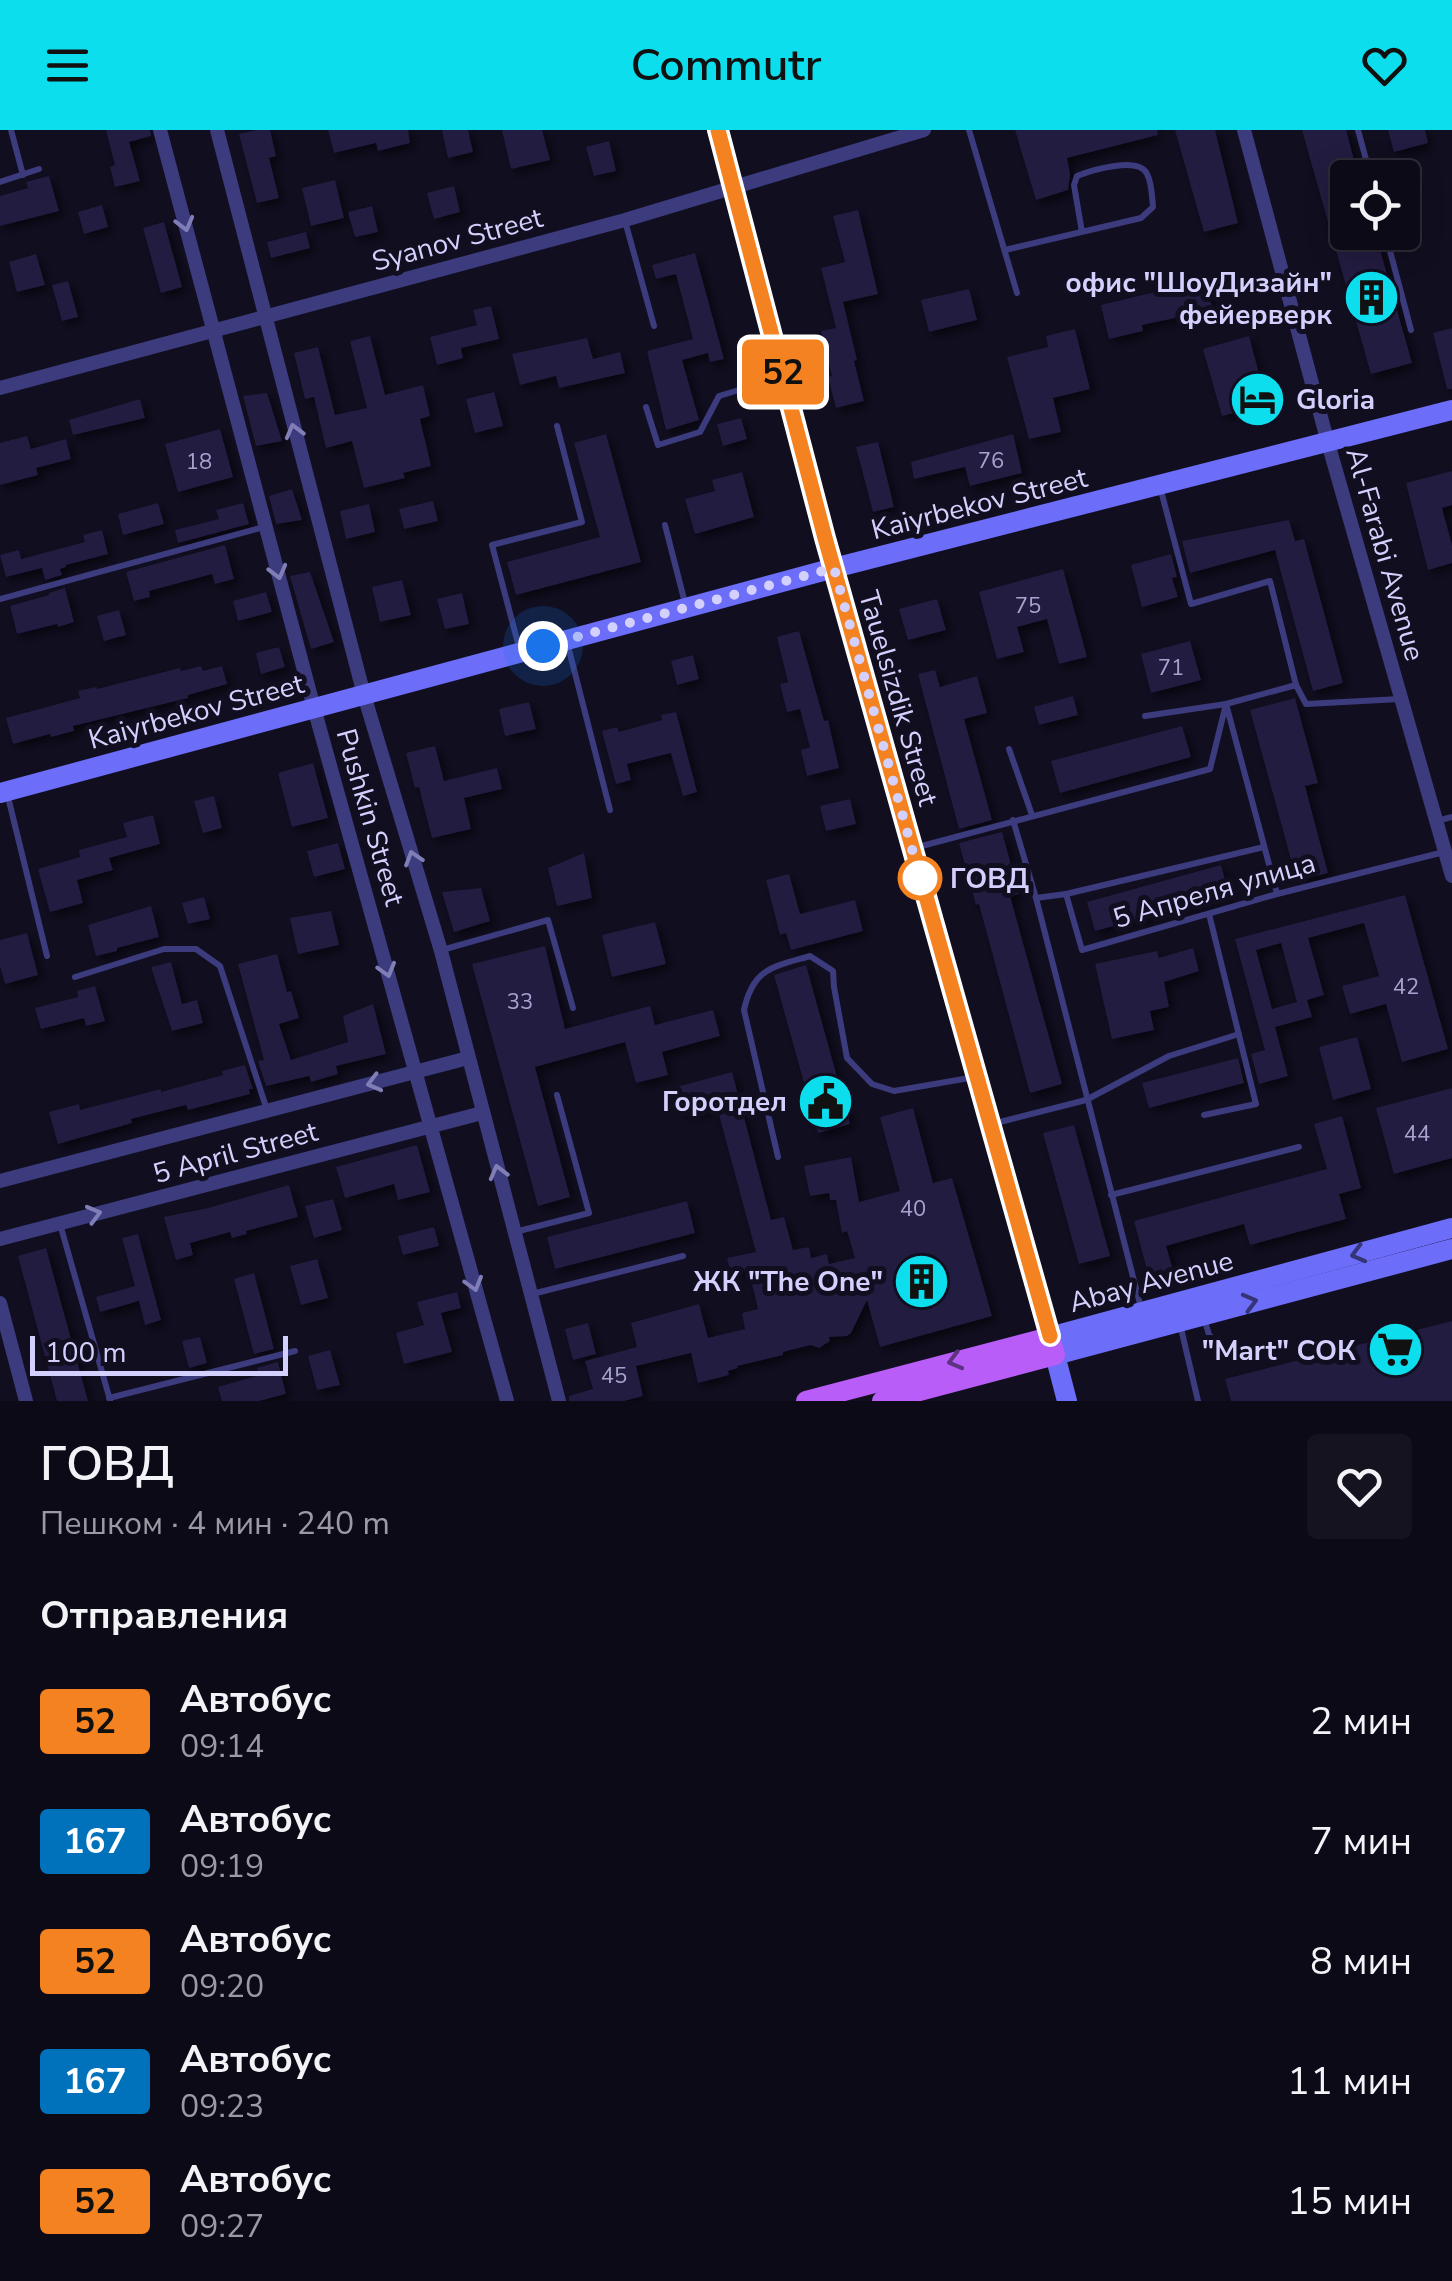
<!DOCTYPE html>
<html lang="ru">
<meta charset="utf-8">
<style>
:root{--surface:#0d0a18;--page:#161321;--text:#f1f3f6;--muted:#9a9aa2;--line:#2d2b37;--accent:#0cdeed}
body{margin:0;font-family:"Nunito Sans",sans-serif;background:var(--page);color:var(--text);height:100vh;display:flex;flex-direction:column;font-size:38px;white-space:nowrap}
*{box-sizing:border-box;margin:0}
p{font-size:32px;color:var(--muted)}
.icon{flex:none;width:55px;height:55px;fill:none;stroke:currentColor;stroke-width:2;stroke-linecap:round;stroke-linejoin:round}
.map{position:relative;height:1271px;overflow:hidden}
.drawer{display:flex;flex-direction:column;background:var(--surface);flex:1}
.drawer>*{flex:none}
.badge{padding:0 20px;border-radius:8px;font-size:35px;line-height:65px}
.buttons{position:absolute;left:1330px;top:30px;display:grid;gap:20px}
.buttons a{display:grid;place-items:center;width:90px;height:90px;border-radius:10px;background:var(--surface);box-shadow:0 5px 25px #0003,0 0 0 2px var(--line);font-size:50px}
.scale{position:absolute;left:30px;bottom:25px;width:258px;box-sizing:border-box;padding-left:10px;border:5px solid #d4d0fd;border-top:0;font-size:28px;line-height:35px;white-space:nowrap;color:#d4d0fd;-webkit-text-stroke:8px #110e20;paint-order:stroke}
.you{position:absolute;width:50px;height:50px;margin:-25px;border:8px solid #fff;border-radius:50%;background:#1a73e8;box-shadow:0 0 0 15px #1a73e833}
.map>.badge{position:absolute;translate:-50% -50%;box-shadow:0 0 0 5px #fff}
h2{padding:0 40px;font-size:38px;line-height:90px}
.round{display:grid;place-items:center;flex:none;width:105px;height:105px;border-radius:10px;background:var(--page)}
.summary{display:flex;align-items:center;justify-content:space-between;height:170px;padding:0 40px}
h1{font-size:48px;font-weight:600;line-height:75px}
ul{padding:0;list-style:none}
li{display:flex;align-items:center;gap:30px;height:120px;padding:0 40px}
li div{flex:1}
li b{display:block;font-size:38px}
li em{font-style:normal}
li .badge{min-width:110px;font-weight:700;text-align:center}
header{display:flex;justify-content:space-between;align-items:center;height:130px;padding:0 40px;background:var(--accent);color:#111;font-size:45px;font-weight:600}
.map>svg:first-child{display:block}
.building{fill:#211b40;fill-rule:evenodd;filter:url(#shadow)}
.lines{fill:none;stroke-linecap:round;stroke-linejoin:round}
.lane{stroke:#3c3b7d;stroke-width:6}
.street{stroke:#3c3b7d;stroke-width:14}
.secondary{stroke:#6c6df8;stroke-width:20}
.primary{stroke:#b85df7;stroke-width:20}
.oneway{stroke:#807eb7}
.oneway2{stroke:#353476}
.oneway3{stroke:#5c3281}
.line-casing{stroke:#fff;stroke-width:22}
.line{stroke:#f58220;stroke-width:15}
.walk{stroke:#d4d0fd;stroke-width:10;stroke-dasharray:0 18}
.stop-dot{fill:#fff;stroke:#f58220;stroke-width:5}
.labels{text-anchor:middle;stroke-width:10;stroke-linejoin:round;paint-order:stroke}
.number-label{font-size:22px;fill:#a7a3ce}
.street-label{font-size:28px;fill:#d4d0fd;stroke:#110e20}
.poi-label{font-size:28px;font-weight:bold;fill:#d4d0fd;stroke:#110e20;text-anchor:end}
.stop-label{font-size:28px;font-weight:bold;fill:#d4d0fd;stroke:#110e20;text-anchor:start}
</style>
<header><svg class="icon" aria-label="menu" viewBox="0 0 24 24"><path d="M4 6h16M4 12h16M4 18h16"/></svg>Commutr<svg class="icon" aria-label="heart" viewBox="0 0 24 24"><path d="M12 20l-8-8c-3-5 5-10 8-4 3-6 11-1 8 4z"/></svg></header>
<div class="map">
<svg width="1452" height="1271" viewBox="0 0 1452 1271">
<defs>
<filter id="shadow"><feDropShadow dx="4.5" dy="4.5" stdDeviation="5" flood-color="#0009"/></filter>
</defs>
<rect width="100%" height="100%" fill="#110e20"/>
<g class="building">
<polygon points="106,0 150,0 151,6 129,12 140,51 115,57 110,37 115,35"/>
<polygon points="257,0 270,0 276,26 269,28 279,68 257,73 239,4"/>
<polygon points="328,0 408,0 410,13 378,21 376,13 334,23"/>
<polygon points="442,0 468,0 473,22 448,28"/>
<polygon points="502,0 542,0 550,30 511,39"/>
<polygon points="1015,0 1157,0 1158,5 1067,28 1070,44 1068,60 1036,70"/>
<polygon points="1175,0 1215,0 1238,93 1204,102"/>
<polygon points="1302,0 1346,0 1359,48 1348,48 1348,102 1375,102 1412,233 1371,244"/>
<polygon points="1388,0 1425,0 1428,13 1394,22"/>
<polygon points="609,11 616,41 594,46 586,17"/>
<polygon points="49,46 59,81 0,96 0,66 28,58 26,52"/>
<polygon points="335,50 344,88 311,96 302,58"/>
<polygon points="454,56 460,82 434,89 427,63"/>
<polygon points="102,75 108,97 84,104 78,82"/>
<polygon points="372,76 378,102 355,107 348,82"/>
<polygon points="858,80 878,164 843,172 857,230 854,231 864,271 836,278 828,247 832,246 821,201 836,198 821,138 845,132 833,86"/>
<polygon points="164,92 182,157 161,163 143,98"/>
<polygon points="306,102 310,118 271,128 267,112"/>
<polygon points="695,123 724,229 710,232 708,223 682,230 699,290 666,300 647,221 693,209 676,144 656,149 652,135"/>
<polygon points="36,124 45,155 17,162 9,132"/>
<polygon points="1205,150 1213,180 1142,195 1143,201 1109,209 1101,175"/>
<polygon points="68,151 78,187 62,191 52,155"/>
<polygon points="969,159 977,190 929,202 921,170"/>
<polygon points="491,176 499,209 461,218 463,228 437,235 430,207 477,195 473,180"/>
<polygon points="1452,198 1452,259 1447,259 1433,203"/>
<polygon points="1075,199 1090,259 1053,268 1061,302 1029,309 1007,227 1048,217 1046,206"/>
<polygon points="370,206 385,265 423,255 430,286 420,289 431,336 403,343 405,348 364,358 352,311 326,318 314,267 305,269 294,223 318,217 335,285 367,278 350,211"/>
<polygon points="1249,206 1267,274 1222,286 1203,219"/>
<polygon points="587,208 593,229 620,222 625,243 559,258 556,246 520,255 512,224"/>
<polygon points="494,262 503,296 475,303 466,269"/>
<polygon points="267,263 282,311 256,316 243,266"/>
<polygon points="140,269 145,288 73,305 69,290"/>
<polygon points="741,288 747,309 723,316 717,294"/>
<polygon points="220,299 233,347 178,362 165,314"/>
<polygon points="606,304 641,432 516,465 507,432 600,407 574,313"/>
<polygon points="1013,304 1022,343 970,356 965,337 914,349 911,332"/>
<polygon points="27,306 31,319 66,309 71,329 36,338 38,345 0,355 0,313"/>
<polygon points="878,312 894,377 873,382 856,317"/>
<polygon points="1452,341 1452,375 1442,378 1452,415 1452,433 1428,440 1406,353"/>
<polygon points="742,342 754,387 695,404 685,369 715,361 712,350"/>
<polygon points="292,359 302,390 276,394 269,366"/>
<polygon points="433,371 438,391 404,399 399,379"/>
<polygon points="158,373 164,394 123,405 118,384"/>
<polygon points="243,373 249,394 178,413 175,400 219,389 216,380"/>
<polygon points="369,374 375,402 346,409 340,381"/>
<polygon points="1289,390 1295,411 1304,409 1343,553 1313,561 1275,420 1190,443 1182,411"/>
<polygon points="102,400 108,424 66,435 66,437 60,439 62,445 45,450 42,438 6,447 0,425 19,420 21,429 85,412 83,405"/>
<polygon points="225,415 234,449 215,454 212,444 149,461 150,467 134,471 126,442"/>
<polygon points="1171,424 1177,447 1172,448 1178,467 1142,477 1131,435"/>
<polygon points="1063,439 1087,527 1059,534 1047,489 1017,497 1024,522 997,529 979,462"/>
<polygon points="310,442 334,512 311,519 290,446"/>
<polygon points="402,450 411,485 380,492 372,457"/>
<polygon points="65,458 74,492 58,497 57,494 17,504 10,476 49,465 49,463"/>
<polygon points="266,462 272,482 238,491 233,471"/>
<polygon points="462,463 469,494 445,499 437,469"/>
<polygon points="937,469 946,500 908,510 899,479"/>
<polygon points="119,480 126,505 104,511 97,486"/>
<polygon points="799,501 824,591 828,590 839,638 807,646 801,620 810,617 800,579 787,582 780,554 788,552 777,507"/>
<polygon points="1190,511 1201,550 1151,563 1141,524"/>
<polygon points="279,517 285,537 261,544 256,523"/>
<polygon points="693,525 699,549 677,555 671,531"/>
<polygon points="201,536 203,541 222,536 227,554 188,565 188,568 73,596 74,601 51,607 50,604 13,614 6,588 80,568 78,561 96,557 97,559 180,538 181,541"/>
<polygon points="935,540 940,557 977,546 987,583 964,589 992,690 959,699 918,544"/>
<polygon points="1073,566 1078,585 1039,595 1034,577"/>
<polygon points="1295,568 1318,653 1305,656 1328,743 1297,751 1250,580"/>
<polygon points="529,572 536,599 505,606 499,579"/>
<polygon points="676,582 697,662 683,666 671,623 627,634 631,650 616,654 602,601 617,597 619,602 662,590 661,585"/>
<polygon points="1182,596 1191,627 1060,663 1051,631"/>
<polygon points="435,616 444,651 497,638 502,659 464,668 471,699 432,708 419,657 415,658 406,623"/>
<polygon points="313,633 328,688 292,697 278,643"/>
<polygon points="214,666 222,698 203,703 194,671"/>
<polygon points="850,669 856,694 826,701 820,676"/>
<polygon points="153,685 160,714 109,728 113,740 77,750 83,773 50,782 38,739 80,727 79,720 127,707 123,693"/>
<polygon points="1002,702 1019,764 1010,766 1062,954 1030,963 979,774 976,775 959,713"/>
<polygon points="338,713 345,739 314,747 307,721"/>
<polygon points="584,723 592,768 557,776 548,738"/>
<polygon points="1221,735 1229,765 1095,801 1087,772"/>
<polygon points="789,744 800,784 855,770 863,801 791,820 786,803 780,805 766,750"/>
<polygon points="481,758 490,791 454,802 442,762"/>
<path d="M1405,765L1448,919L1402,932L1386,874L1350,884L1342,856L1379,846L1364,793L1308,808L1324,865L1307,870L1312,887L1275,897L1288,946L1259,954L1251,924L1265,920L1235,809ZM1281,813L1297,872L1272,879L1256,820Z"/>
<polygon points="204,767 210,789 188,794 182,773"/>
<polygon points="151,776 159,807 117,818 117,821 96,826 88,795"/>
<polygon points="331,781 339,815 298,824 290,788"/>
<polygon points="655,792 666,834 612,847 602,805"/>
<polygon points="27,803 38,845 5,854 0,836 0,810"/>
<polygon points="545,816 565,899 650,876 655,895 713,880 720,906 662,922 668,945 636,953 625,912 535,937 570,1067 538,1076 472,834"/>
<polygon points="1193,818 1199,841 1164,852 1169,877 1150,881 1154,900 1112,909 1095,834 1157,821 1159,828"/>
<polygon points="277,824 287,862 291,861 299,888 279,894 291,930 348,912 343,886 373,874 386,924 336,936 338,944 311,952 309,946 266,956 258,931 264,930 238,834"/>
<polygon points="171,832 182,874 197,870 203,893 172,901 151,837"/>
<polygon points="806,835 850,994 818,1003 774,845"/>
<polygon points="95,856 105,891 86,896 84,888 41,899 35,878 78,867 77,861"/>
<polygon points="1357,907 1371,959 1333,970 1319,917"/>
<polygon points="1238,928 1244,953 1149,978 1142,953"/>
<polygon points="245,935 253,959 249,959 250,964 188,980 186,975 131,989 132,993 58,1014 49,982 79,974 80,980 161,959 161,962 223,945 222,941"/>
<polygon points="732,942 771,1090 784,1087 793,1120 809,1117 811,1128 827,1124 829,1134 855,1128 847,1101 842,1103 836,1070 830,1070 829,1063 810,1066 804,1036 851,1027 859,1072 900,1061 880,987 913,978 933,1053 952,1048 992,1186 880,1217 867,1170 851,1203 847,1206 829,1207 830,1211 819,1218 811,1215 783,1222 783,1225 737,1236 738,1238 728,1241 729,1245 698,1253 691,1223 636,1236 643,1266 624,1271 569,1271 569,1266 593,1259 585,1231 637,1217 631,1193 699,1174 708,1208 745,1199 742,1183 758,1179 749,1140 731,1144 727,1128 756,1122 717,977 684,986 677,957"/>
<polygon points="1452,958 1452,1028 1394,1044 1376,978"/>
<polygon points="1342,986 1361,1058 1339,1064 1346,1089 1250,1115 1244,1094 1166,1116 1173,1140 1149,1147 1134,1091 1327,1039 1314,994"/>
<polygon points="1074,995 1110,1126 1079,1134 1043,1003"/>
<polygon points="417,1015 430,1062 398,1070 394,1054 345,1068 336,1037"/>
<polygon points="289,1055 298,1087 246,1101 247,1104 232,1108 230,1102 190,1113 193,1125 176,1130 164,1087 208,1078"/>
<polygon points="333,1069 342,1100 314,1108 305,1076"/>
<polygon points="687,1071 695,1103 555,1139 547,1107"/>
<polygon points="434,1097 439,1116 403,1125 398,1106"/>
<polygon points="138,1104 161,1190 145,1195 139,1171 100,1182 96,1167 135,1156 122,1108"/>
<polygon points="46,1118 88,1271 57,1271 18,1126"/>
<polygon points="317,1129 328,1168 301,1175 290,1136"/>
<polygon points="254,1143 274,1219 254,1224 234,1149"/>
<polygon points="457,1162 461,1178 441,1183 452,1222 404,1234 396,1203 424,1195 417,1172"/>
<polygon points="1452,1191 1452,1271 1231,1271 1225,1249"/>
<polygon points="588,1193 596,1224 573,1230 565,1199"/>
<polygon points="200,1207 207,1233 189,1238 182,1211"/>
<polygon points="330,1220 340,1255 317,1260 308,1226"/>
<polygon points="278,1232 286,1264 259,1271 222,1271 218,1257 256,1246 259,1244 257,1238"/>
</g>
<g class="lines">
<g class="lane">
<polyline points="11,0 23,45"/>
<polyline points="969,0 1017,163"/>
<polyline points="1358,0 1371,48"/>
<polyline points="0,52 39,39"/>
<polyline points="625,91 654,196"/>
<polyline points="1385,102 1411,200"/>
<path d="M1005,120L1141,88L1153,77C1152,67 1152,53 1147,44C1139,26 1092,40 1077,46L1074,55L1082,102"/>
<polyline points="646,277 658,315 700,302 719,266 778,248"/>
<polyline points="1160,357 1191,474 1270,451 1296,555"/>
<polyline points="665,395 686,477"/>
<polyline points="0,469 264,397"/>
<polyline points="568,516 610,680"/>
<polyline points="520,521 492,415 582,392 557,296"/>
<polyline points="1009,619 1032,685"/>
<polyline points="8,667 47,826"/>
<polyline points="1013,690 1036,768 1141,1178"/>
<polyline points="1437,691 1452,687"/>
<polyline points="918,717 1210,639 1226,574 1145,586"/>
<polyline points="1066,764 1264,717"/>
<polyline points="1277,764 1226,574 1296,555 1306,574 1400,569"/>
<polyline points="1036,768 1066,764 1082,820 1277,764 1444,722"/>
<polyline points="442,820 548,790 573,878"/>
<polyline points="75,847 164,819 196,819 220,836 267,980"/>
<polyline points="1204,985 1256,974 1209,784"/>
<polyline points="996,993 1086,970 1169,926 1239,904"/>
<path d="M778,1027L744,880C753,838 773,837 810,826L833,841L834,857L847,928L872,954L894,961L975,947"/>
<polyline points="1111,1065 1299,1017"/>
<polyline points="60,1094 110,1270"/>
<polyline points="515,1102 589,1083 557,965"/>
<polyline points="532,1164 683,1126"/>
<polyline points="1205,1191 1209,1205 1226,1220"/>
<polyline points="1180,1194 1198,1271"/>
<polyline points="109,1268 295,1221"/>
</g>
<g class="street">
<polyline points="160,0 314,578 507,1271"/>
<polyline points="217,0 364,565 441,821 559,1271"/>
<polyline points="1244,0 1328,313 1452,746"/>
<polyline points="0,258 625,90 924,0"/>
<polyline points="0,1051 468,928"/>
<polyline points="0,1109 482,983"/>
<polyline points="0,1173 26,1271"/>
</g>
<g class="secondary">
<polyline points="0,663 834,438 1452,280"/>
<polyline points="1050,1207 1452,1098"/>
<polyline points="1067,1271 1055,1225 1452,1119"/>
</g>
<g class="primary">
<polyline points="718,0 825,408 1055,1225 882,1271"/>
<polyline points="806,1271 1050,1207"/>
</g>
</g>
<defs><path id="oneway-chevron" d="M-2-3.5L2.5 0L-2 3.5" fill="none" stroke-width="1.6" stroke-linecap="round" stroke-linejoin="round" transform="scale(2.5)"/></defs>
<g class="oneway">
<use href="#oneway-chevron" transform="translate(185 94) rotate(75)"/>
<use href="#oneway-chevron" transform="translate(294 301) rotate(-105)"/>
<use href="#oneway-chevron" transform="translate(278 442) rotate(75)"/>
<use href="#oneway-chevron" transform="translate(413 728) rotate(-107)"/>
<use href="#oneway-chevron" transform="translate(387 840) rotate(74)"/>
<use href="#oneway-chevron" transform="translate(374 953) rotate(165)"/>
<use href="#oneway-chevron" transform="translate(498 1042) rotate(-105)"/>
<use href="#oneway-chevron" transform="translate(94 1084) rotate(-15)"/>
<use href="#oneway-chevron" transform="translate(474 1154) rotate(74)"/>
</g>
<g class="oneway2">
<use href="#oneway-chevron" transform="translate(1358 1124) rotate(165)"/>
<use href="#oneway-chevron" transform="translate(1250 1172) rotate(-15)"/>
</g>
<use class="oneway3" href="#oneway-chevron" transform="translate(955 1231) rotate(165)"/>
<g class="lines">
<defs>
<polyline id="line" points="718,0 825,408 1050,1206"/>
</defs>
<use href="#line" class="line-casing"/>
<use href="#line" class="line"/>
<polyline class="walk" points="543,516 834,438 920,748"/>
</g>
<defs>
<symbol id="building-disc" viewBox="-11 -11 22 22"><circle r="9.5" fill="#0cdeed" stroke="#110e20"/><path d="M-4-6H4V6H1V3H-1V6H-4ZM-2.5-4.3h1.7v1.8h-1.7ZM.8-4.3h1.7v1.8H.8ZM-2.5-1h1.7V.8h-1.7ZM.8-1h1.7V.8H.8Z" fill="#111"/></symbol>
<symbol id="hotel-disc" viewBox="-11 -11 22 22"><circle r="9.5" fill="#0cdeed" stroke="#110e20"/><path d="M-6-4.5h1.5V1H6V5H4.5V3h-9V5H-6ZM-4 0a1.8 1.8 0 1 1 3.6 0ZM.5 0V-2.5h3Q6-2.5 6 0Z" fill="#111"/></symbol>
<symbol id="civic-disc" viewBox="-11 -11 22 22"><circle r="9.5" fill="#0cdeed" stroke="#110e20"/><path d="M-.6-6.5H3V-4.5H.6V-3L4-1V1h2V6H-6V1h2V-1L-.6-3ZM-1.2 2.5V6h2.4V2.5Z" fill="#111"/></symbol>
<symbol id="supermarket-disc" viewBox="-11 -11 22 22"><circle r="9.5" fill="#0cdeed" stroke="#110e20"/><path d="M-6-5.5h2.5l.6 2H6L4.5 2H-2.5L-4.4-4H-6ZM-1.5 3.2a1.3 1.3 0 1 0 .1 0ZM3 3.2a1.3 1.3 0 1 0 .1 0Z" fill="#111"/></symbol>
</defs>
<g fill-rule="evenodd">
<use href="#building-disc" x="1340" y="136" width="63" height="63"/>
<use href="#hotel-disc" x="1226" y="238" width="63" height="63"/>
<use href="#civic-disc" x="794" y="940" width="63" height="63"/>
<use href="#building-disc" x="890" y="1120" width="63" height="63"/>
<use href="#supermarket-disc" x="1364" y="1188" width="63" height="63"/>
</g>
<circle class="stop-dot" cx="920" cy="748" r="20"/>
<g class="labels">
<g class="number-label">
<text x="991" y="338">76</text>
<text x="199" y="339">18</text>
<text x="1028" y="483">75</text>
<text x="1171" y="545">71</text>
<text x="1406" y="864">42</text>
<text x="520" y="879">33</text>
<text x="1417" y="1011">44</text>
<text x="913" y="1086">40</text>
<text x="614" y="1253">45</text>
</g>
<g class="street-label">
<text transform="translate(457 109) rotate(-15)" y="10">Syanov Street</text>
<text transform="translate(979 373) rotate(-14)" y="10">Kaiyrbekov Street</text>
<text transform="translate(1386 424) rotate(74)" y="10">Al-Farabi Avenue</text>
<text transform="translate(899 568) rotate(74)" y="10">Tauelsіzdіk Street</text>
<text transform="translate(196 581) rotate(-15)" y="10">Kaiyrbekov Street</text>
<text transform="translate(371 687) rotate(74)" y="10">Pushkin Street</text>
<text transform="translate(1214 760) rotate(-16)" y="10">5 Апреля улица</text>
<text transform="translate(235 1022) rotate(-15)" y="10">5 April Street</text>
<text transform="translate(1151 1151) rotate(-15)" y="10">Abay Avenue</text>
</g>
<g class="poi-label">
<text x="1332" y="162">офис "ШоуДизайн"<tspan x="1332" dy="32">фейерверк</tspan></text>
<text x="1296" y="279" text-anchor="start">Gloria</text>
<text x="787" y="981">Горотдел</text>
<text x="883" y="1161">ЖК "The One"</text>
<text x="1356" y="1230">"Mart" СОК</text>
</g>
<g class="stop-label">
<text x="950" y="758">ГОВД</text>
</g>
</g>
</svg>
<div class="buttons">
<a><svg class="icon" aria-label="locate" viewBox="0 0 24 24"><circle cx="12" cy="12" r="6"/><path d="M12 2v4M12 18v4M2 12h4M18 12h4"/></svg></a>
</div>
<div class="scale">100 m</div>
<div class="you" style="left:543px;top:516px"></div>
<b class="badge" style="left:783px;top:242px;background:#f58220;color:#111">52</b>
</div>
<section class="drawer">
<div class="summary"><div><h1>ГОВД</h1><p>Пешком · 4 мин · 240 m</p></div><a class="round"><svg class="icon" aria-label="heart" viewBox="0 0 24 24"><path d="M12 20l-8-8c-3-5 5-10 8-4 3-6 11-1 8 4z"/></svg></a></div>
<h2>Отправления</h2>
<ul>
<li><span class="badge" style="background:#f58220;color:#111">52</span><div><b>Автобус</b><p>09:14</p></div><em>2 мин</em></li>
<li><span class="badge" style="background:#0072bc;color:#fff">167</span><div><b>Автобус</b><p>09:19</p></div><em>7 мин</em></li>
<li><span class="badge" style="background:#f58220;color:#111">52</span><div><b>Автобус</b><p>09:20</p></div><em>8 мин</em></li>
<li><span class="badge" style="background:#0072bc;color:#fff">167</span><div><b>Автобус</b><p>09:23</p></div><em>11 мин</em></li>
<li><span class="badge" style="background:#f58220;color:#111">52</span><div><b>Автобус</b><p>09:27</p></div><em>15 мин</em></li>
</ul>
</section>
